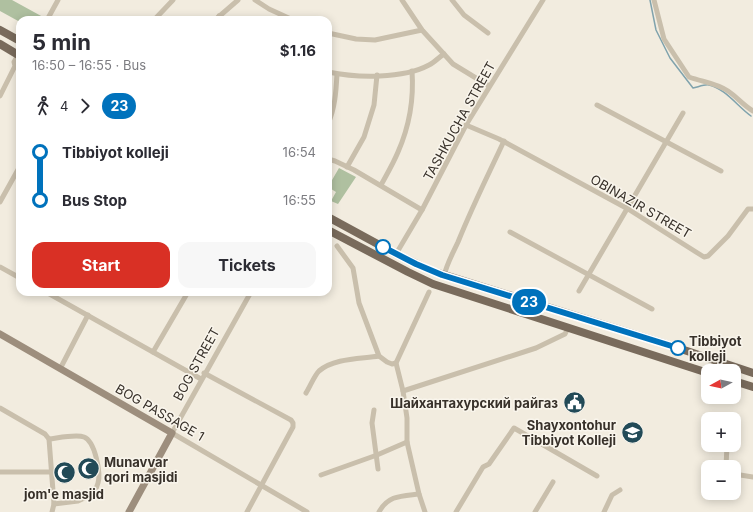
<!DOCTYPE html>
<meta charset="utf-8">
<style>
:root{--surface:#fff;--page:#f7f7f7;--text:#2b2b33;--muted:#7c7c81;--accent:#d93025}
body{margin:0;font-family:Inter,sans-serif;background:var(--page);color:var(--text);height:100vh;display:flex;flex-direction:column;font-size:15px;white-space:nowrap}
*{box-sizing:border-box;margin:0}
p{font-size:13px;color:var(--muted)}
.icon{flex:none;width:22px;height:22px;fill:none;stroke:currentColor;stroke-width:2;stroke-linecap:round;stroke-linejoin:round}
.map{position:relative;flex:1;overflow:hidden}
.side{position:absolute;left:16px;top:16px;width:316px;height:280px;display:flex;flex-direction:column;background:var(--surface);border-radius:12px;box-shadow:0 2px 10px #0003}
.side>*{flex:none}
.badge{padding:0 8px;border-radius:13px;font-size:14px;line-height:26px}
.needle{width:26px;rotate:262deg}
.fabs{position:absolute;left:701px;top:364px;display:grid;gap:8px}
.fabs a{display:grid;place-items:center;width:40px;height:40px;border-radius:8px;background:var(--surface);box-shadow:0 2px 10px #0003;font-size:20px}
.map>.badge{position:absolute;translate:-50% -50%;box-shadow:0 0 0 2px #fff}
.legs{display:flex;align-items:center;gap:6px;height:44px;padding:0 16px;font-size:13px}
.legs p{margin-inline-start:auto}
.headline{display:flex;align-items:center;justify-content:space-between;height:68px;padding:0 16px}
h1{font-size:22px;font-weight:700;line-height:30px}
.primary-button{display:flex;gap:8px;margin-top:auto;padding:8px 16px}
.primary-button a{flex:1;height:46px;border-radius:12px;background:var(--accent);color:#fff;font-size:16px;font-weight:700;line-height:46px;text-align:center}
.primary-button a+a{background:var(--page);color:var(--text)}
ul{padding:0 16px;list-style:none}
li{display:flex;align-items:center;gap:14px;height:48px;font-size:15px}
li i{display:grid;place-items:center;width:6px;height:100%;margin:0 5px;background:currentColor}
li i::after{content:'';width:10px;height:10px;margin:-5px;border:3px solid;border-radius:50%;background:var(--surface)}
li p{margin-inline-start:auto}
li:first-child i{background:linear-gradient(#0000 50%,currentColor 0)}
li:last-child i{background:linear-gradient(currentColor 50%,#0000 0)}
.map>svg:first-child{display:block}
.green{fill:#afc0a0}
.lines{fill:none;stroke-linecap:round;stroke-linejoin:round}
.stream{stroke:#80a3ad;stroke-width:1.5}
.street{stroke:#c9bfac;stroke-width:5}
.secondary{stroke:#9d8e7d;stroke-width:7}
.primary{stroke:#796b5c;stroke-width:8}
.line-1-casing{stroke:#fff;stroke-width:9}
.line-1{stroke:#0072bc;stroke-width:6}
.stop-1-dot{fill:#fff;stroke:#0072bc;stroke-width:2}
.labels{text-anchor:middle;stroke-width:3;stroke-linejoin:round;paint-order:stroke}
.street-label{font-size:13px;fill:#38312a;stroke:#f9f5ec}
.stop-label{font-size:13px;font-weight:bold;fill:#38312a;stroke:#f9f5ec;text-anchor:start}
.poi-label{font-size:13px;font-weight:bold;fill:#38312a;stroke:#f9f5ec;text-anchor:end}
</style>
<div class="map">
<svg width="753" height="512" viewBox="0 0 753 512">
<rect width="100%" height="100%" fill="#f2ecdf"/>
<g class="green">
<polygon points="0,0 12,0 43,17 42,20 20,20 20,22 0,11"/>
<polygon points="339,168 356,177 338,204 331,201 336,192 328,187"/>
</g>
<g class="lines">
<path class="stream" d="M650,0L656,30L670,58L693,88C698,87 705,84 709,85C726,89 737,106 751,116"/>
<g class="street">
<polyline points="255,0 269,9 293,20"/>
<polyline points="402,0 422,30 453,64 489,86"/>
<polyline points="452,0 464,15 488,33"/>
<path d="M654,0L664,39L689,77C703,82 716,83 728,91C737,97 743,105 753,111"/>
<polyline points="219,16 225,20"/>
<polyline points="47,20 58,0"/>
<polyline points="154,20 173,0"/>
<polyline points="215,20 238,0"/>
<polyline points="328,33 356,39 375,40 422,30"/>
<path d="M328,72C357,78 403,79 429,65C435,62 439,57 444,54"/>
<polyline points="0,96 15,66 14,62 18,55"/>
<polyline points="597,105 721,171"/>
<path d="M328,124C335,108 336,92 337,74"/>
<polyline points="466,125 499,139 628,209 704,257 708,256 728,236 748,209 753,209"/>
<polyline points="328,159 335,161 354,170 422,210"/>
<polyline points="347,167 364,137 374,105 377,75"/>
<path d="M381,185C387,174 393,164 398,152C409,127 414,99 412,71"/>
<polyline points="0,202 20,166"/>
<polyline points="510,232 652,309"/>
<polyline points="337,246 353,268 359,303 379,356 387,362 392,364 396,363"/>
<polyline points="396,254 422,210 466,125 543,0"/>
<polyline points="0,267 20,278"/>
<path d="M444,276C447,263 453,253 458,242C472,207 488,175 504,141"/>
<polyline points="579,291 683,113"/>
<polyline points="46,292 201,379"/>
<polyline points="251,292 172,433 307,512"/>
<polyline points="153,352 188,292"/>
<polyline points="60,369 88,315"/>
<polyline points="204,373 291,420 293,423 293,427 247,512"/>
<polyline points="403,391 536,348 565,334 568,328"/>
<path d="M306,393C310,387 314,376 319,371C334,358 360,359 379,356"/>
<polyline points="0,408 45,434 49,439 54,504 52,512"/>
<polyline points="374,410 372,423 378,469"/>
<path d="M49,439C58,438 76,434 84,437C95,441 101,473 98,483C97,487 95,491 93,494L78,501L54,504"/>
<polyline points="726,467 727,445"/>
<polyline points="0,472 52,472"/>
<polyline points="734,474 753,477"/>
<polyline points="321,475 377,455 407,442"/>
<path d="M379,512C388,495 402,496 419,494"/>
<polyline points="425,512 419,494 407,442 407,418 403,391 396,363 429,292"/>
<polyline points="456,512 483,467 489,464 514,428 597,476"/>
<polyline points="535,512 553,482"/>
<polyline points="604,512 612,495 620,490"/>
</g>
<polyline class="secondary" points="0,334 172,433 129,512"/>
<g class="primary">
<polyline points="0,30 20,41"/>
<polyline points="0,44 20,56"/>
<polyline points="328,217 396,254 432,271 672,346 753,373"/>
<polyline points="328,230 408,272 433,284 708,373"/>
<polyline points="734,381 753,387"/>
</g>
</g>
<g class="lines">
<defs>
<polyline id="line-1" points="383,247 416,264 442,275 678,348"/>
</defs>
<use href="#line-1" class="line-1-casing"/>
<use href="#line-1" class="line-1"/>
</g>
<defs>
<symbol id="civic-disc" viewBox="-11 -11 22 22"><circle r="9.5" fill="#224a57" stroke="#f9f5ec"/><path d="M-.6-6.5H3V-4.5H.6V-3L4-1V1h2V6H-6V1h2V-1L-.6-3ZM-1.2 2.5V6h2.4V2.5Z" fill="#fff"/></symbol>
<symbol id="university-disc" viewBox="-11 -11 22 22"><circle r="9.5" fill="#224a57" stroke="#f9f5ec"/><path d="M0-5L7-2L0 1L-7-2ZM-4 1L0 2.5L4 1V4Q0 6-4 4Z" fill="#fff"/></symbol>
<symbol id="mosque-disc" viewBox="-11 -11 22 22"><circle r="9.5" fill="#224a57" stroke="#f9f5ec"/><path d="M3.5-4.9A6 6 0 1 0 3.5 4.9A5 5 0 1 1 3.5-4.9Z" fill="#fff"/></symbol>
</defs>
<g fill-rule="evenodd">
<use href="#civic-disc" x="562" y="390" width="25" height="25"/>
<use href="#university-disc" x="620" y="420" width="25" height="25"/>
<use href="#mosque-disc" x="76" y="456" width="25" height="25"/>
<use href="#mosque-disc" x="52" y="460" width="25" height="25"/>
</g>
<g class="stop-1-dot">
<circle cx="383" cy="247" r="7"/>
<circle cx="678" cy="348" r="7"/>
</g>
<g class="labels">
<g class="street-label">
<text transform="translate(459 121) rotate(-61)" y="5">TASHKUCHA STREET</text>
<text transform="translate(641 206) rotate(30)" y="5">OBINAZIR STREET</text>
<text transform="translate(196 364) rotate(-61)" y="5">BOG STREET</text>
<text transform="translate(160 412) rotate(30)" y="5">BOG PASSAGE 1</text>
</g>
<g class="stop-label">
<text x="689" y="346">Tibbiyot<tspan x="689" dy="15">kolleji</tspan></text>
</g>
<g class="poi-label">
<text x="558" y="408">Шайхантахурский райгаз</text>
<text x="616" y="430">Shayxontohur<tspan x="616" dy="15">Tibbiyot Kolleji</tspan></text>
<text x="104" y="467" text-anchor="start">Munavvar<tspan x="104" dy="15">qori masjidi</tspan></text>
<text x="64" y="499" text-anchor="middle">jom'e masjid</text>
</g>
</g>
</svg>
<div class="fabs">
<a><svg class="needle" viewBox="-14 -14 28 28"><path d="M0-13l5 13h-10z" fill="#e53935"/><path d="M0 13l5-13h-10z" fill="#7c7c81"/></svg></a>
<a>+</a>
<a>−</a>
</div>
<b class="badge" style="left:529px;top:302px;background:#0072bc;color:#fff">23</b>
<section class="side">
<div class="headline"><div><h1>5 min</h1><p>16:50 – 16:55 · Bus</p></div><b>$1.16</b></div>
<div class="legs"><svg class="icon" aria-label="walk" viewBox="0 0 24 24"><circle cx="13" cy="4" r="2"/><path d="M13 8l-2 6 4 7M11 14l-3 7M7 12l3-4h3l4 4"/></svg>4<svg class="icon" aria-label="forward" viewBox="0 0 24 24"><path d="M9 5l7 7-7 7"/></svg><b class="badge" style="background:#0072bc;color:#fff">23</b></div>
<ul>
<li><i style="color:#0072bc"></i><b>Tibbiyot kolleji</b><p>16:54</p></li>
<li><i style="color:#0072bc"></i><b>Bus Stop</b><p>16:55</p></li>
</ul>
<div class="primary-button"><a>Start</a><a>Tickets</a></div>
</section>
</div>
